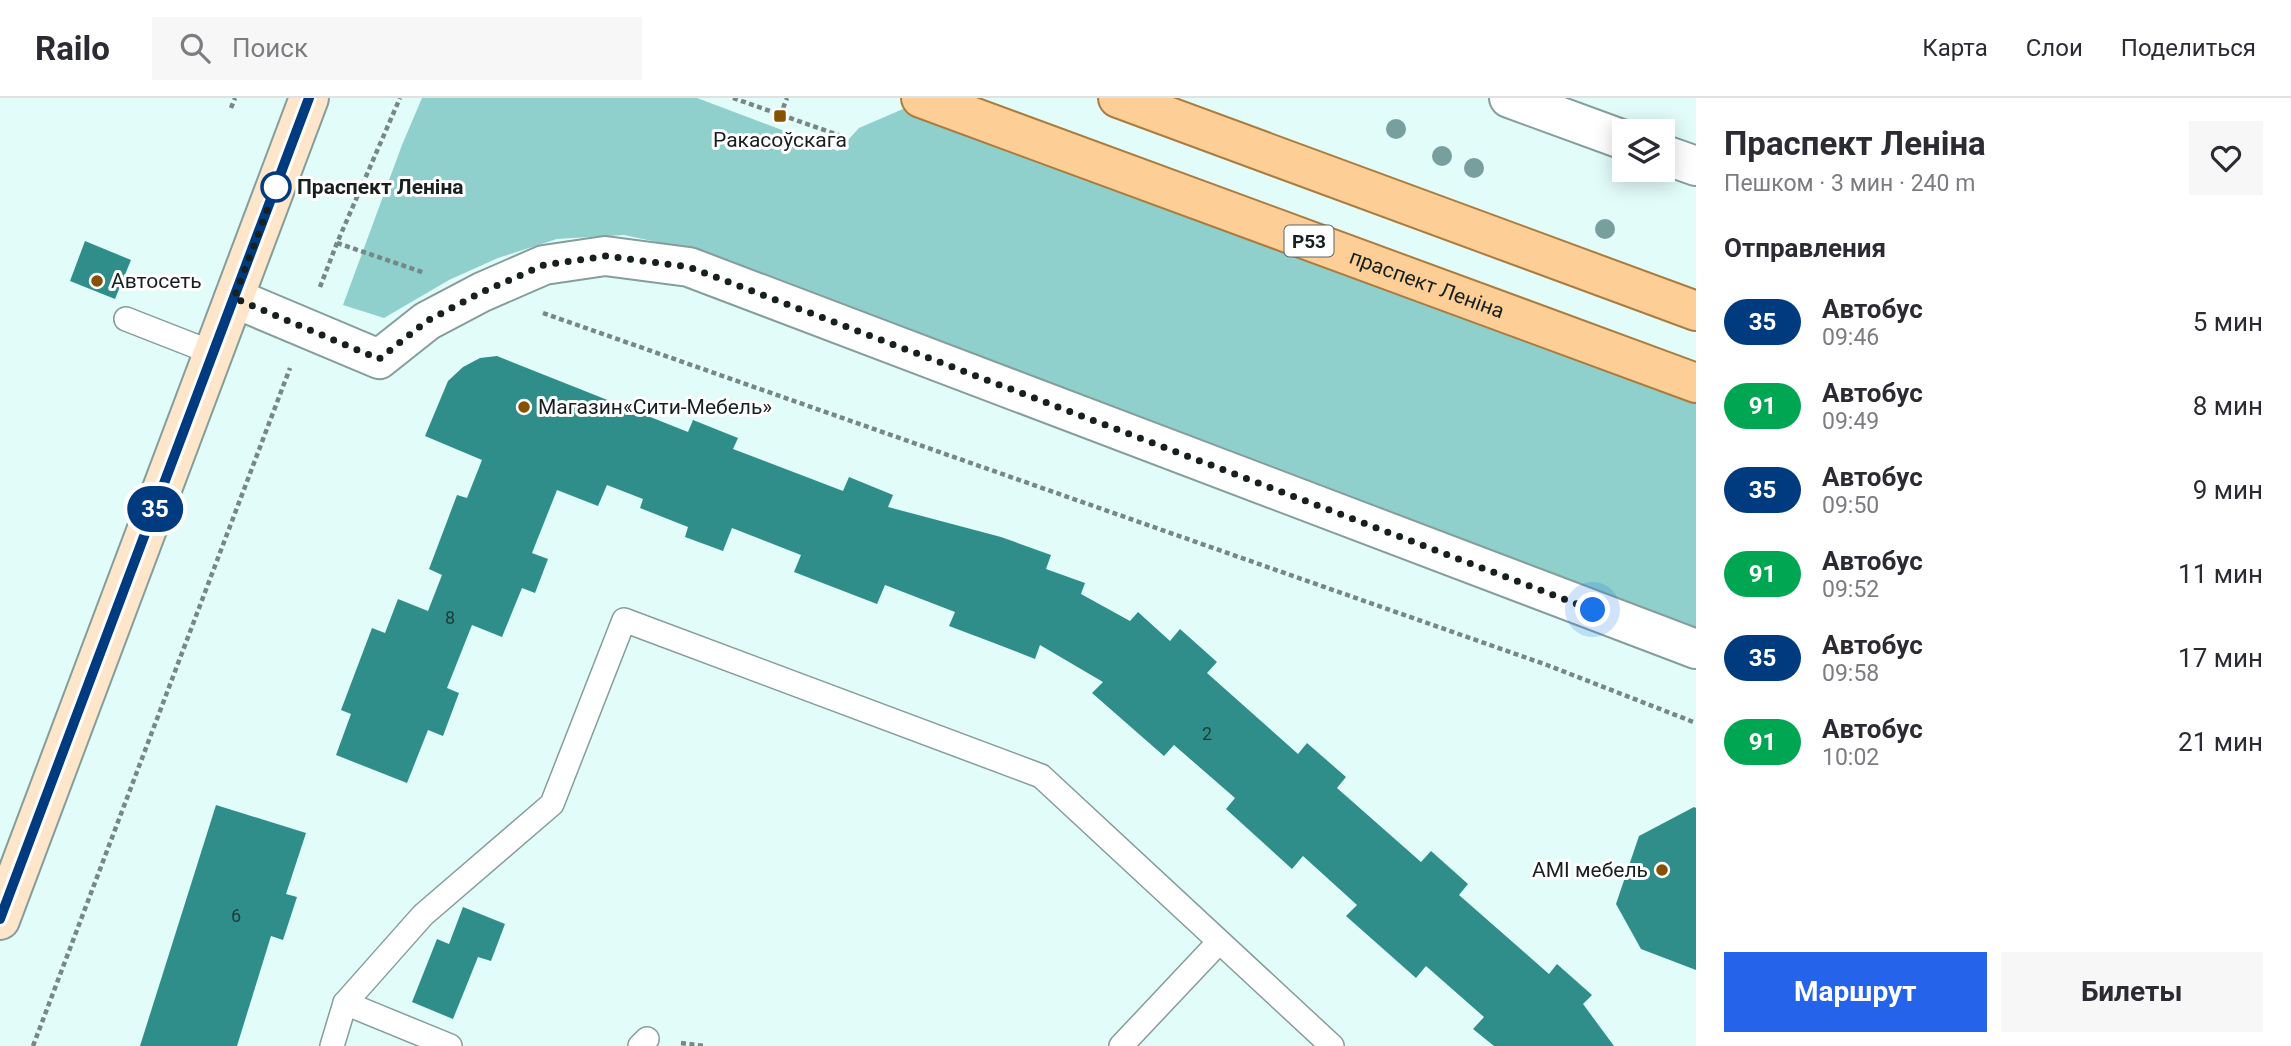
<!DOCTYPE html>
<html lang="ru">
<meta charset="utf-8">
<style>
:root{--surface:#fff;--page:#f7f7f7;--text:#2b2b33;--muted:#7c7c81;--line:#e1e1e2;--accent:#2563eb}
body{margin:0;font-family:Roboto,sans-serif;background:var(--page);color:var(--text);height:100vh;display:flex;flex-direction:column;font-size:26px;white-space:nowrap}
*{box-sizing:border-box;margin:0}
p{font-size:23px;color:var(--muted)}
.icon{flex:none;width:38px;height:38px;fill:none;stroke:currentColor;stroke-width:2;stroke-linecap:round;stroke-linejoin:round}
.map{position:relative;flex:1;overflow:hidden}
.drawer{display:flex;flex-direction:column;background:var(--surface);width:595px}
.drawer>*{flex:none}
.badge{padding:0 14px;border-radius:23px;font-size:24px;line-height:46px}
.buttons{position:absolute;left:1612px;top:21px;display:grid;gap:14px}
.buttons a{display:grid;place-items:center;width:63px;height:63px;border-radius:0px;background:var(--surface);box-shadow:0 4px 18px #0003;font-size:35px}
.you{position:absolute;width:35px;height:35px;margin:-18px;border:5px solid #fff;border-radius:50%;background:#1a73e8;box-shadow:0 0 0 10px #1a73e833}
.map>.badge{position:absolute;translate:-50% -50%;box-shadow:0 0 0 4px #fff}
h2{padding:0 28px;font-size:26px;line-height:63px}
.round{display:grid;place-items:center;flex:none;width:74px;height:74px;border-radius:0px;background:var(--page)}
.overview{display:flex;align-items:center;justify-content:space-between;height:119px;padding:0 28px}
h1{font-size:33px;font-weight:700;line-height:52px}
.action{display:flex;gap:14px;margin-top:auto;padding:14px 28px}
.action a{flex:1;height:80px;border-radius:0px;background:var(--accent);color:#fff;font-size:28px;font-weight:700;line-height:80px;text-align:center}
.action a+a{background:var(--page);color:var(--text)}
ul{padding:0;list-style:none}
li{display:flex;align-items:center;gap:21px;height:84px;padding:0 28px}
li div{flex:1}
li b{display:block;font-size:26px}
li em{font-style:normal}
li .badge{min-width:77px;font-weight:700;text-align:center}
header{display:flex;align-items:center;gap:42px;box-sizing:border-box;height:98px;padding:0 35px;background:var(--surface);border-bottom:2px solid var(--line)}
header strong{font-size:33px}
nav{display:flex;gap:38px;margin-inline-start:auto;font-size:24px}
.search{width:490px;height:63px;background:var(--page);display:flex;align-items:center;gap:18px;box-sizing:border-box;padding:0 24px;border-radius:0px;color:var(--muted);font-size:26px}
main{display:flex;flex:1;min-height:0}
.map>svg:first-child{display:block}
.green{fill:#8fd0cd}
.building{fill:#308e8a}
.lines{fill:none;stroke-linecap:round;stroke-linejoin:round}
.lane-casing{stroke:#859d9b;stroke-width:26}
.street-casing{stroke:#859d9b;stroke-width:42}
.secondary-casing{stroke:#859d9b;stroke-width:42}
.primary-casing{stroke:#ab7c3e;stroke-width:42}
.path{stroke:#768786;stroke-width:4.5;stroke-dasharray:5 3.5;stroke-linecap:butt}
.lane{stroke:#fff;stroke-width:23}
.street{stroke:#fff;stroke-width:38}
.secondary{stroke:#fee6ca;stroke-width:38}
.primary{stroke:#fdce95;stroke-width:38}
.tree{fill:#779f9d}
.line-casing{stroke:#fff;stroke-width:16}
.line{stroke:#003b80;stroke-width:10}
.walk{stroke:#17201f;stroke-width:7;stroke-dasharray:0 12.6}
.poi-dot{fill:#875200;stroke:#fff;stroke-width:2.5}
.stop-dot{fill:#fff;stroke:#003b80;stroke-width:3.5}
.labels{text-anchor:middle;stroke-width:6;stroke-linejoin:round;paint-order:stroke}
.number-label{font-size:18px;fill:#1d3c3a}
.shield{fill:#fff;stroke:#5d6362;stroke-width:2}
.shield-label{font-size:19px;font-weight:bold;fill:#17201f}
.poi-label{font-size:21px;fill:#17201f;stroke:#fff;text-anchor:start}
.stop-label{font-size:21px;font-weight:bold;fill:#17201f;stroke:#fff;text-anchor:start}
.street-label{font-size:21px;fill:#17201f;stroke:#fff}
</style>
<header>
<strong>Railo</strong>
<div class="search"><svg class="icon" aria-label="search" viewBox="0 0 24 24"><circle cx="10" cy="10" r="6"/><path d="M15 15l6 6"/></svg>Поиск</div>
<nav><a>Карта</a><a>Слои</a><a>Поделиться</a></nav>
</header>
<main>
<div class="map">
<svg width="1696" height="948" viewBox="0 0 1696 948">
<rect width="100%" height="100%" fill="#e2fcfa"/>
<polygon class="green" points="422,0 697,0 838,53 859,30 903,11 938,20 1696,293 1696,530 690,151 624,137 557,141 498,160 449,182 384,220 343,207 402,47"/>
<g class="building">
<polygon points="85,143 131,162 115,201 70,183"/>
<polygon points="497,258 688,334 693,322 738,340 733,351 843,393 849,379 893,397 888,409 1001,439 1051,457 1046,471 1085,485 1081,496 1130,523 1138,514 1170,543 1180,531 1217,564 1207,575 1298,656 1307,645 1346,679 1337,690 1421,764 1431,753 1468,786 1459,797 1549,876 1557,866 1592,897 1583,906 1614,948 1494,948 1473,931 1484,919 1426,868 1416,880 1346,818 1357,807 1303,758 1292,771 1226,711 1235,700 1174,647 1164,658 1092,595 1103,584 1040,547 1035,561 994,545 949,528 955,514 885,487 877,506 794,474 801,457 732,430 723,453 685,439 688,429 640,410 643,401 607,387 598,408 557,392 532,455 548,461 535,495 522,490 502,539 472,527 447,590 459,595 443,638 428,632 407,685 336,657 351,616 341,612 372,530 385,535 398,501 428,513 442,477 429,471 457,397 467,400 482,362 425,338 448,283 463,269 480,260"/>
<polygon points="216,707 306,735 286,796 297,799 283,842 271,838 237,948 140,948"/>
<polygon points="1694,709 1696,710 1696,872 1641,851 1616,806 1639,738"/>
<polygon points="463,809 505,826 491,863 478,859 453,921 412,904 437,841 449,846"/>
</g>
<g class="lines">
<defs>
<g id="lane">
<polyline points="126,221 213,255"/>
<polyline points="332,948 345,905"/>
<polyline points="450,948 345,905 423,817 552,706 624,522 1041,678 1332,948"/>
<polyline points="640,948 647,941"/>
<polyline points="1121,948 1219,844"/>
</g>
<g id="street">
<polyline points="1509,0 1624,42"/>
<polyline points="1662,56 1696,68"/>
<polyline points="234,200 379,261 427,223 482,194 544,167 605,158 689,169 1696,551"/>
</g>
<polyline id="secondary" points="0,822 309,0"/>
<g id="primary">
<path id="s1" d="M921,0L1696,285"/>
<polyline points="1118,0 1696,213"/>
</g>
</defs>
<use href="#lane" class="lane-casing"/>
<use href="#street" class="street-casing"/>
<use href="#secondary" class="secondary-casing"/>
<use href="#primary" class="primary-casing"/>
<g class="path">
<polyline points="733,0 844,39"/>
<polyline points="231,10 235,0"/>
<polyline points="780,18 787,0"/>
<polyline points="337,145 425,175"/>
<polyline points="320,189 337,145 400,0"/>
<polyline points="543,215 1547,567 1696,625"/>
<polyline points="681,945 704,948"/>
<polyline points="33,948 290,270"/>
</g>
<use href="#lane" class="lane"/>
<use href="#street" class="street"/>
<use href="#secondary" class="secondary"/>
<use href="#primary" class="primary"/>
</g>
<g class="tree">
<circle cx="1396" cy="31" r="10"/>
<circle cx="1442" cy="58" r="10"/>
<circle cx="1474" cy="70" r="10"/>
<circle cx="1605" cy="131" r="10"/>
</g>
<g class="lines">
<defs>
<polyline id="line" points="0,821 309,0"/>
</defs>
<use href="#line" class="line-casing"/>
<use href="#line" class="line"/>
<polyline class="walk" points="276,89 234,200 379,261 427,223 482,194 544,167 606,158 689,169 1593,512"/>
</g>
<g class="poi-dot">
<rect x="773" y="11" width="14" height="14" rx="3.5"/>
<circle cx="97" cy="183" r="7"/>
<circle cx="524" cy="309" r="7"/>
<circle cx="1662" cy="772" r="7"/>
</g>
<circle class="stop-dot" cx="276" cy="89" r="14"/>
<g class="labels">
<g class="number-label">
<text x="450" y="526">8</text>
<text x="1207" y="642">2</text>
<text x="236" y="824">6</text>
</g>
<rect class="shield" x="1284.5" y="127.5" width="49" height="31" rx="5"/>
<g class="shield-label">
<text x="1309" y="150">Р53</text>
</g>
<g class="poi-label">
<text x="780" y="49" text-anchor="middle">Ракасоўскага</text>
<text x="111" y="190">Автосеть</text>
<text x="538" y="316">Магазин«Сити-Мебель»</text>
<text x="1648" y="779" text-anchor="end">AMI мебель</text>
</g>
<g class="stop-label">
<text x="297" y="96">Праспект Леніна</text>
</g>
<g class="street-label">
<text dy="7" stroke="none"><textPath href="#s1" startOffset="539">праспект Леніна</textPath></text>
</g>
</g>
</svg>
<div class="buttons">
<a><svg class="icon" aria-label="layers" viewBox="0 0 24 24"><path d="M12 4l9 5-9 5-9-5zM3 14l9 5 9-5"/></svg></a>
</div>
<div class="you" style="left:1593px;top:512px"></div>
<b class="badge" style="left:155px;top:411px;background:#003b80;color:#fff">35</b>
</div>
<section class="drawer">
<div class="overview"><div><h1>Праспект Леніна</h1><p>Пешком · 3 мин · 240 m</p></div><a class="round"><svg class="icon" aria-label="heart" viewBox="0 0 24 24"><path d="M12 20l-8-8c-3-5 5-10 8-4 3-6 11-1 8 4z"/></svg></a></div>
<h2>Отправления</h2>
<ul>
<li><span class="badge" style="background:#003b80;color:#fff">35</span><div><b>Автобус</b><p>09:46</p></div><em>5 мин</em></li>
<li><span class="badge" style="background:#00a651;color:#fff">91</span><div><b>Автобус</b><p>09:49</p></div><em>8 мин</em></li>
<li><span class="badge" style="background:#003b80;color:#fff">35</span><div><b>Автобус</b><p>09:50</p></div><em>9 мин</em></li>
<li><span class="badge" style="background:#00a651;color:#fff">91</span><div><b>Автобус</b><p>09:52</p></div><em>11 мин</em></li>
<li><span class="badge" style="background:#003b80;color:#fff">35</span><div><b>Автобус</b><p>09:58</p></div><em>17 мин</em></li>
<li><span class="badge" style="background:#00a651;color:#fff">91</span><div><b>Автобус</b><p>10:02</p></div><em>21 мин</em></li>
</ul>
<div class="action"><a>Маршрут</a><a>Билеты</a></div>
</section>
</main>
